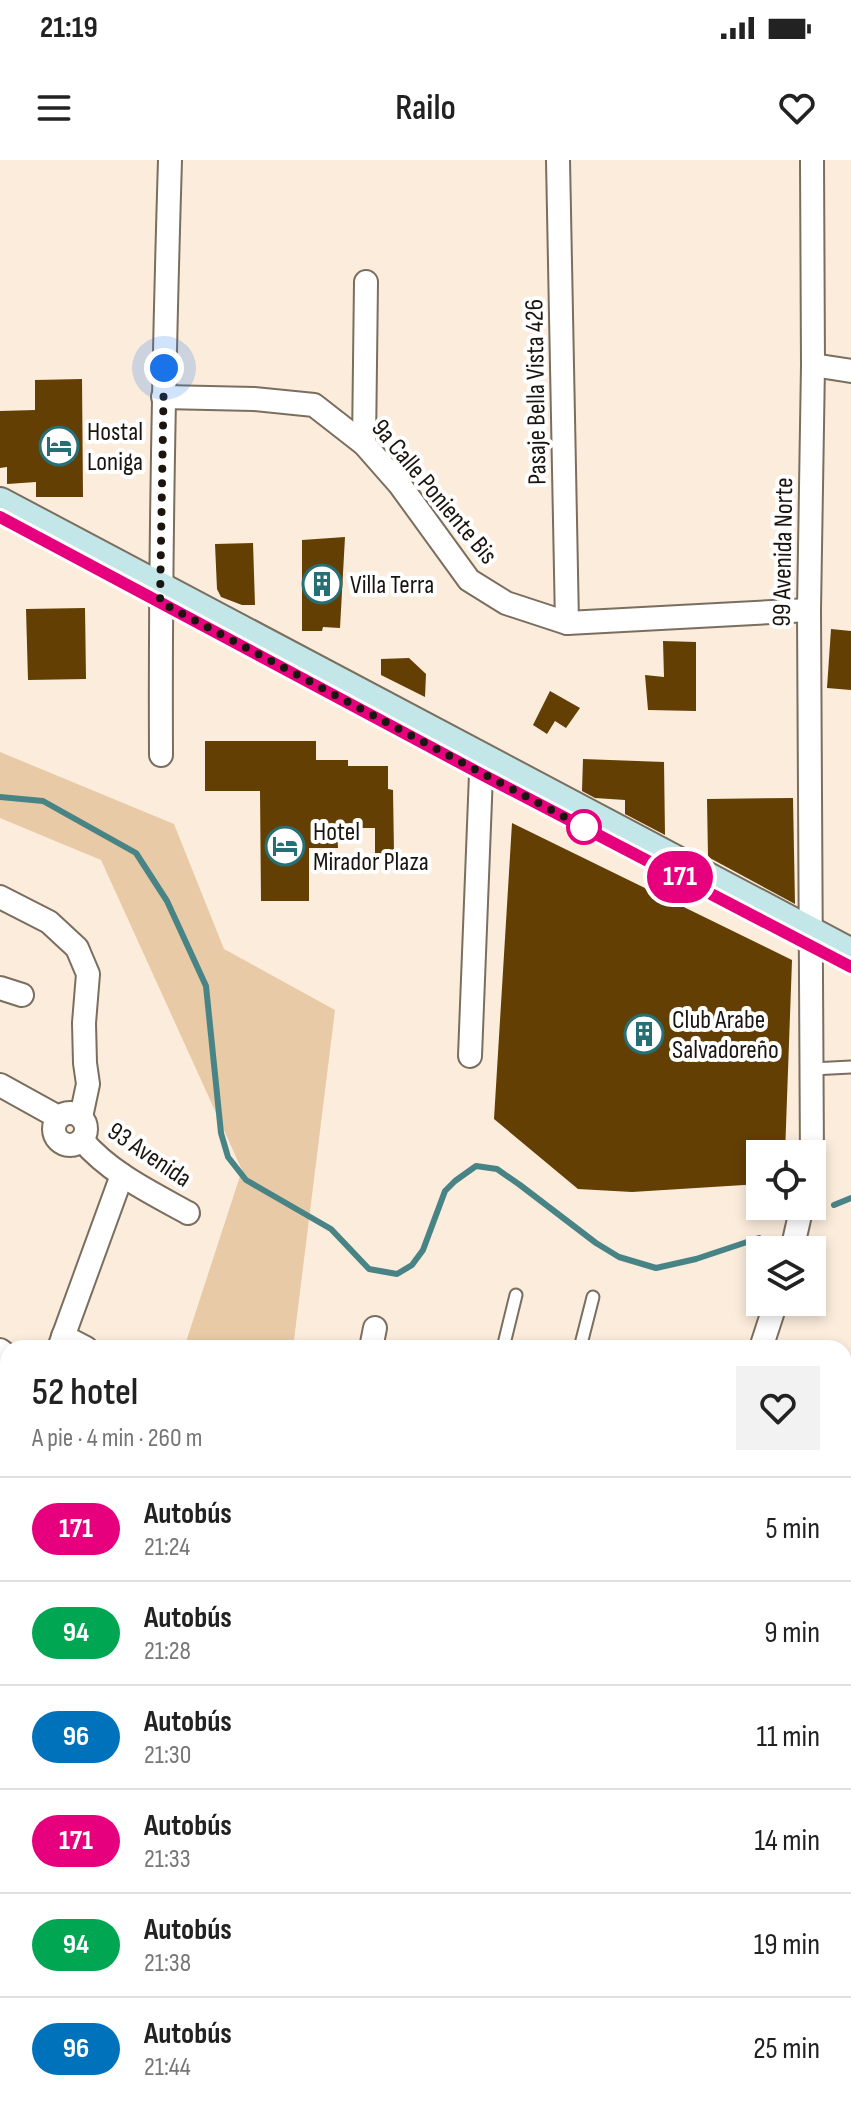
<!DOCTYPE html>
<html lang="es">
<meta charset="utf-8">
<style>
:root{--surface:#fff;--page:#f2f2f2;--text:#222;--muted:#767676;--line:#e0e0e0}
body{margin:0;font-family:"Sofia Sans Condensed",sans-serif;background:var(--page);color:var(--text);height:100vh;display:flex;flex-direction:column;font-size:30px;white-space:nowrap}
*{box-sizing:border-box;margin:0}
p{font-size:26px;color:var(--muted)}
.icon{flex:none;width:44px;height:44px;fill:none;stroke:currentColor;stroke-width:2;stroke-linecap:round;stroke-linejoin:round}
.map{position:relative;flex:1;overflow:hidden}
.details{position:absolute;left:0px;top:1180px;width:852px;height:778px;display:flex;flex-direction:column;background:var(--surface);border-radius:24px 24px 0 0;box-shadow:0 4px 12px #0003}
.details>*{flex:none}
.badge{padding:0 16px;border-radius:26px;font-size:28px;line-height:52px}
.controls{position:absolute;left:746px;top:980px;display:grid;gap:16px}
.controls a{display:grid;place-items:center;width:80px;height:80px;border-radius:0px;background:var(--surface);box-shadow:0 4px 12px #0003;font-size:40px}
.you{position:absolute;width:40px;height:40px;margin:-20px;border:6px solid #fff;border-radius:50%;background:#1a73e8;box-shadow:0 0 0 12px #1a73e833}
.map>.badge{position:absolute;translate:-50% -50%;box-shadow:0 0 0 4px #fff}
.round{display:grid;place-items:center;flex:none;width:84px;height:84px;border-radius:0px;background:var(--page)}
.summary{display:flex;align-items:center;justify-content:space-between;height:136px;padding:0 32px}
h1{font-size:38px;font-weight:600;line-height:60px}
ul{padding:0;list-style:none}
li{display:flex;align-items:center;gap:24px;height:104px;padding:0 32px;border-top:2px solid var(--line)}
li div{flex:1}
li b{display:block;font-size:30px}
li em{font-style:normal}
li .badge{min-width:88px;font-weight:700;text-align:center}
.status{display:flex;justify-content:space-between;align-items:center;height:56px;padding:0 40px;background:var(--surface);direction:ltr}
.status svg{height:22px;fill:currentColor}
header{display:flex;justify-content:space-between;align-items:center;height:104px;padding:0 32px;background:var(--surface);font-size:36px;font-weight:600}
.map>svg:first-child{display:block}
.green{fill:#e9caa6}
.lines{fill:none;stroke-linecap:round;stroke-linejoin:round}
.stream{stroke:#488486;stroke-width:6}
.building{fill:#633f03}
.service-casing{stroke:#7a6e5f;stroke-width:15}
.minor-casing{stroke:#7a6e5f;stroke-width:26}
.secondary-casing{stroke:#7a6e5f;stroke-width:34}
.primary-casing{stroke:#2d787c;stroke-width:38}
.service{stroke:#fff;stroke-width:11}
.minor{stroke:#fff;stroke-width:22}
.secondary{stroke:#c3e7e9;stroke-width:30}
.primary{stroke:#87ced3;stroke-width:34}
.line-casing{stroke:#fff;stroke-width:18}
.line{stroke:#e6007e;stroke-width:12}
.walk{stroke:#1a150f;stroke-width:8;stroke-dasharray:0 14.4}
.stop-dot{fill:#fff;stroke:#e6007e;stroke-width:4}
.labels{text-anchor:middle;stroke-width:8;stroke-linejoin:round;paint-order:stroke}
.street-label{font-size:26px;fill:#1a150f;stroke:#fff}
.poi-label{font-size:26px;fill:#1a150f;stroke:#fff;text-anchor:start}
</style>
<div class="status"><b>21:19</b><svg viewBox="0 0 49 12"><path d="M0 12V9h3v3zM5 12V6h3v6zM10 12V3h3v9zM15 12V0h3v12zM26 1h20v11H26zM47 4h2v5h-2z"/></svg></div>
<header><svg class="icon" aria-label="menu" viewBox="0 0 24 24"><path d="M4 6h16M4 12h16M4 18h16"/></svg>Railo<svg class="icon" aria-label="heart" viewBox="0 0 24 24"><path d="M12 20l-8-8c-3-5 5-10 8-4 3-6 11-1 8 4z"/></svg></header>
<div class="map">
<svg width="851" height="1957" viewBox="0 0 851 1957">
<rect width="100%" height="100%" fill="#fbecdc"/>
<g class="green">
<polygon points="0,592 174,664 224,789 335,850 293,1188 184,1188 242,1010 101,700 0,658"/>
<polygon points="0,1423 8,1425 8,1803 0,1804 0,1738 7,1662 0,1661"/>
</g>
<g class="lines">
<g class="stream">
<polyline points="0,637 43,641 136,693 167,741 206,826 221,973 228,997 246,1020 331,1069 369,1109 397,1114 412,1105 423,1090 445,1031 455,1021 476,1006 497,1009 520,1025 596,1083 619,1097 656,1108 696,1099 759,1078"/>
<polyline points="834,1045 851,1038"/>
</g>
</g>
<g class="building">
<polygon points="82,219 83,337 36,337 36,322 7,324 7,307 0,308 0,251 35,250 35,220"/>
<polygon points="345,377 340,468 323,467 322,471 302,471 302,380"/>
<polygon points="253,383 255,445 242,445 221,437 217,429 215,384"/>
<polygon points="85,448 86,519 28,520 26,449"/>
<polygon points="831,469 851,471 851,530 827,528"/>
<polygon points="663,481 696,482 696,551 648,550 645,515 664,517"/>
<polygon points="409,498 426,514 425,537 381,515 381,499"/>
<polygon points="550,531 580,548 566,568 555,561 547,574 533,565"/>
<polygon points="205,581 316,581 316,600 348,600 348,606 388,606 388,629 393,630 394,693 375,694 375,668 337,668 338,688 309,688 309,741 261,741 260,631 205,631"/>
<polygon points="583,599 664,602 665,675 625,654 625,640 595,638 582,631"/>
<polygon points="793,638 795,744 708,697 707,639"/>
<polygon points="512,663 792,800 785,994 760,994 760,1024 632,1032 578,1029 494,959"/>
</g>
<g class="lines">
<defs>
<g id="service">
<polyline points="812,909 851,907"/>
<polyline points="503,1188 516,1135"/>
<polyline points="580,1188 593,1137"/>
<polyline points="851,1442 849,1459 851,1465"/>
<polyline points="844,1606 851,1607"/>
<polyline points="0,1651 8,1649"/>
<polyline points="758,1957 759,1950"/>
</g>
<g id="minor">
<polyline points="558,0 567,463"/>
<polyline points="813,205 851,211"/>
<polyline points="163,237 254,239 314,245 364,284 400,325 469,420 506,443 567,463 809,450"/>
<polyline points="364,284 366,122"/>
<path d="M161,595C160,397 164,199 170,0"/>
<polyline points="0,737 49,762 77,788 88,814 84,863 85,903 88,924 81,957"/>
<polyline points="0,828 22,835"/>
<polyline points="470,896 481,614"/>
<polyline points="0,925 58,957"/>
<circle cx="70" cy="969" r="16"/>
<path d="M82,980C110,1013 150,1032 188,1053"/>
<polyline points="812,1001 809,450 813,205 812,0"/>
<polyline points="792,1090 802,1046"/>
<polyline points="63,1176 86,1188"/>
<polyline points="59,1188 122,1015"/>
<polyline points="371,1188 375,1168"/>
<polyline points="761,1188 776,1142"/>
<polyline points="0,1190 8,1196"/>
<polyline points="0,1834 8,1829"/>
<polyline points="1,1873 8,1902"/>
<polyline points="844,1915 851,1916"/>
<polyline points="0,1941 8,1934"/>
<polyline points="601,1950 601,1957"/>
<polyline points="656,1950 656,1957"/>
<polyline points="464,1957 465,1950"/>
</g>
<polyline id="secondary" points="0,343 851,794"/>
<g id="primary">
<polyline points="844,1674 851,1675"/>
<polyline points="0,1873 8,1871"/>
</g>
</defs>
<use href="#service" class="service-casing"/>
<use href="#minor" class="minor-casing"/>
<use href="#secondary" class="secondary-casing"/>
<use href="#primary" class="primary-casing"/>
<use href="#service" class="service"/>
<use href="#minor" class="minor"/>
<use href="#secondary" class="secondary"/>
<use href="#primary" class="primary"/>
</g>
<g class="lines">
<defs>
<polyline id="line" points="0,357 481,614 851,807"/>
</defs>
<use href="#line" class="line-casing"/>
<use href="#line" class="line"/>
<polyline class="walk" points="164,208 160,442 591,671 584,667"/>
</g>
<defs>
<symbol id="hotel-ring" viewBox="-11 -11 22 22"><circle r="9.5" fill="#fff" stroke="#256f75" stroke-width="1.5"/><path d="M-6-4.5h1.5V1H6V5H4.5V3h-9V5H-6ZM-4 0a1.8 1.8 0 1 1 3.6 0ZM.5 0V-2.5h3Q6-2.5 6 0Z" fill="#256f75"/></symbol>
<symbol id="building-ring" viewBox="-11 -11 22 22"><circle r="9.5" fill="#fff" stroke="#256f75" stroke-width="1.5"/><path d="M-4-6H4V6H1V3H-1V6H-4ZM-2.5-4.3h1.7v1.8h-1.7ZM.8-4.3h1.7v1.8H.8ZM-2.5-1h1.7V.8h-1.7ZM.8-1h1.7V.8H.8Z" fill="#256f75"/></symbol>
</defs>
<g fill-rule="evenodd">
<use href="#hotel-ring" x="37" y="264" width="44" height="44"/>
<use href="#building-ring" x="300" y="402" width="44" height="44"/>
<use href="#hotel-ring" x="263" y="664" width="44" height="44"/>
<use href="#building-ring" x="622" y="852" width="44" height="44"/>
</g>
<circle class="stop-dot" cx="584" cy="667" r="16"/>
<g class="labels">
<g class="street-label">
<text transform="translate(535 232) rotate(-91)" y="9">Pasaje Bella Vista 426</text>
<text transform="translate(435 331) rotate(50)" y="9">9a Calle Poniente Bis</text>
<text transform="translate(782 392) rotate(-89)" y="9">99 Avenida Norte</text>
<text transform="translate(150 994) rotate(34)" y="9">93 Avenida</text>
</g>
<g class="poi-label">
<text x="87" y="280">Hostal<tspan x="87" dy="30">Loniga</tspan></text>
<text x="350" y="433">Villa Terra</text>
<text x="313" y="680">Hotel<tspan x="313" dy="30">Mirador Plaza</tspan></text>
<text x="672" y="868">Club Arabe<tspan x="672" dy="30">Salvadoreño</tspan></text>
</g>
</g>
</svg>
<div class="controls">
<a><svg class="icon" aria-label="locate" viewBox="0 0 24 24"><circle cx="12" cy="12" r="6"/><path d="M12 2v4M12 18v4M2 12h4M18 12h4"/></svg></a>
<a><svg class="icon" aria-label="layers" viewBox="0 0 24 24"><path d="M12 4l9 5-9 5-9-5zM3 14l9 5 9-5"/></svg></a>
</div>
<div class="you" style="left:164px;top:208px"></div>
<b class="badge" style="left:680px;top:717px;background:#e6007e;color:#fff">171</b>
<section class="details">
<div class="summary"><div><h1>52 hotel</h1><p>A pie · 4 min · 260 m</p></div><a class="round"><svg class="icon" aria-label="heart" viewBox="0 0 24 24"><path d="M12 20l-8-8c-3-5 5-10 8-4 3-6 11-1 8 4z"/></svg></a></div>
<ul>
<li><span class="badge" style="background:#e6007e;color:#fff">171</span><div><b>Autobús</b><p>21:24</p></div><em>5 min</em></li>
<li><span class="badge" style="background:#00a651;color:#fff">94</span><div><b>Autobús</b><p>21:28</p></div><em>9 min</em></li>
<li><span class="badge" style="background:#0072bc;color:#fff">96</span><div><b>Autobús</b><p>21:30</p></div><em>11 min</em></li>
<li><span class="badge" style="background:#e6007e;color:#fff">171</span><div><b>Autobús</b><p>21:33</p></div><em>14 min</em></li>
<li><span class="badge" style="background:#00a651;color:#fff">94</span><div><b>Autobús</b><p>21:38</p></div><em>19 min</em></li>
<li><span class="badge" style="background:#0072bc;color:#fff">96</span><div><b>Autobús</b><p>21:44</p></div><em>25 min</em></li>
</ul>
</section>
</div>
